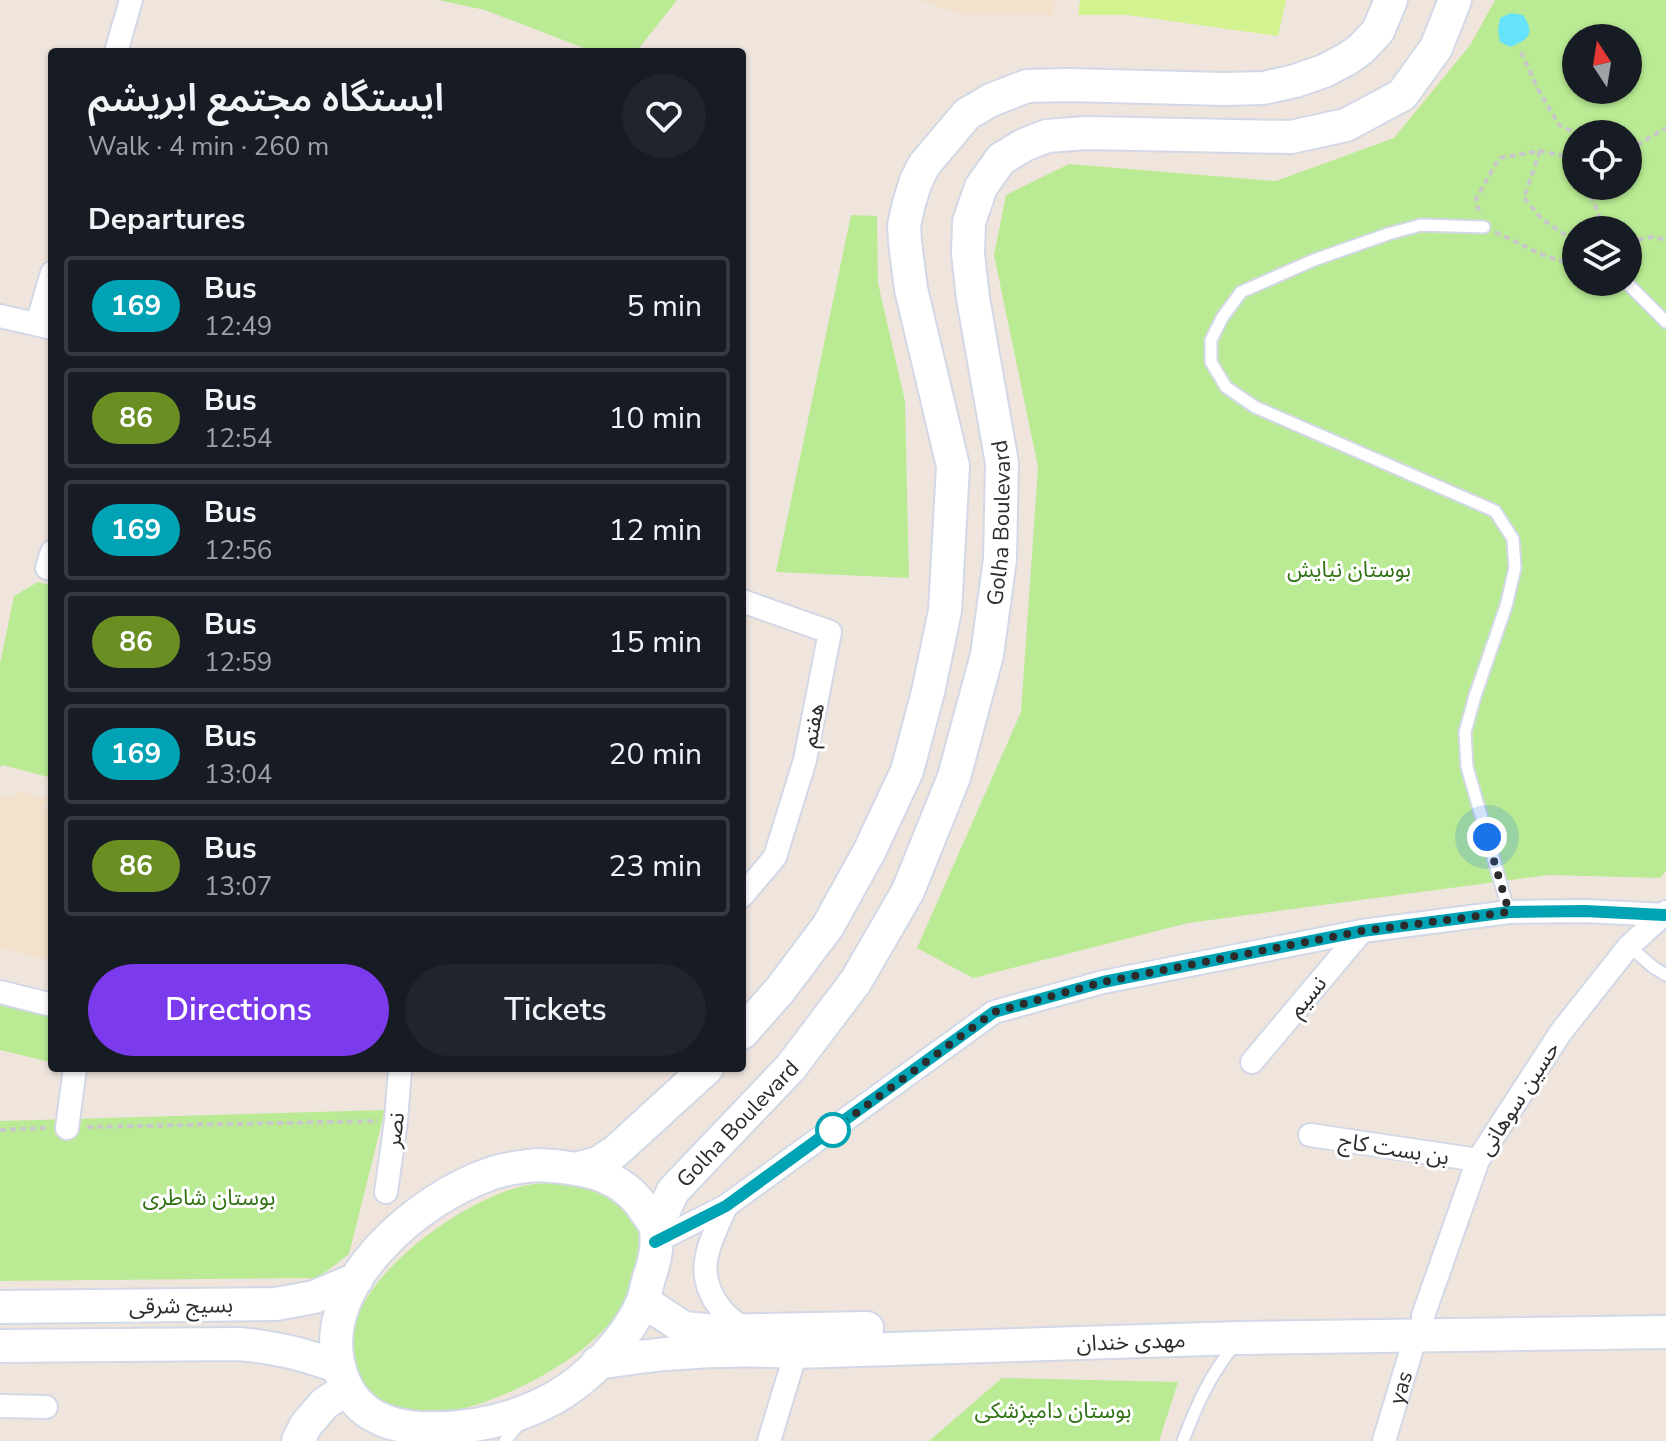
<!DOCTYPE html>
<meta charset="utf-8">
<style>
:root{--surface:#171b24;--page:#20242c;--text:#f1f3f6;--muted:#9ea1a6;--line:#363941;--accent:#7c3aed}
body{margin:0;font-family:"Nunito Sans","Noto Sans Arabic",sans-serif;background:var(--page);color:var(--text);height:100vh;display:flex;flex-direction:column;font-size:30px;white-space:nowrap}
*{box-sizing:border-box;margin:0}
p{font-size:26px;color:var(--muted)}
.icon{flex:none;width:44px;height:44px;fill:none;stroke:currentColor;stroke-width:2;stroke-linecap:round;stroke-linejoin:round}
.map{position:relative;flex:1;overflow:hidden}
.panel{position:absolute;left:48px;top:48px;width:698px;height:1024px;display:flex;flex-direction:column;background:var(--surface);border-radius:8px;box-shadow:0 2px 6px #0004}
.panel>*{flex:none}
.badge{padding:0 16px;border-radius:26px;font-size:28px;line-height:52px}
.needle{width:52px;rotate:348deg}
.fabs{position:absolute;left:1562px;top:24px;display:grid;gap:16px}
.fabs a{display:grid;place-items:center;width:80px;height:80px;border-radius:50%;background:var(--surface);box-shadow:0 2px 6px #0004;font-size:40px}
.you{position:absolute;width:40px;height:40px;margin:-20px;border:6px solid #fff;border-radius:50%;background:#1a73e8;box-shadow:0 0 0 12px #1a73e833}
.map>.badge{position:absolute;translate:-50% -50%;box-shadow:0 0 0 4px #fff}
h2{padding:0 40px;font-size:30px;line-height:72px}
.round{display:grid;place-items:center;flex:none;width:84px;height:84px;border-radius:42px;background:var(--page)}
.headline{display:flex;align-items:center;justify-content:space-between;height:136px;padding:0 40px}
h1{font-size:38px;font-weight:600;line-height:60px}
.primary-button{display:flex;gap:16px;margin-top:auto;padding:16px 40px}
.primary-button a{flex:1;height:92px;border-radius:48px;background:var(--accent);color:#fff;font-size:32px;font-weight:600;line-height:92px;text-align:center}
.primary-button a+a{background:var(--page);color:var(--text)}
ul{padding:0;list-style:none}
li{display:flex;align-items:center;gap:24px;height:100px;margin:0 16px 12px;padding:0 24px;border:4px solid var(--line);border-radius:8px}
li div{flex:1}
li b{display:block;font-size:30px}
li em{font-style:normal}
li .badge{min-width:88px;font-weight:700;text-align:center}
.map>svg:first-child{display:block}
.education{fill:#f2e1cb}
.green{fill:#baeb94;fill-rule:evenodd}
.pitch{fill:#d2f38f}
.water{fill:#66e2fb}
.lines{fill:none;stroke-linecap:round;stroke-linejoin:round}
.lane-casing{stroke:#d2d8e6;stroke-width:15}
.street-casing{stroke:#d2d8e6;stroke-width:26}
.secondary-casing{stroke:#d2d8e6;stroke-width:36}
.path{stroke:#c8c8c8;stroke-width:4;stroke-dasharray:6 4;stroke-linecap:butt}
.lane{stroke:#fff;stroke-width:11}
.street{stroke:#fff;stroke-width:22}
.secondary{stroke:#fff;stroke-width:32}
.line-casing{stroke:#fff;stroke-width:18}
.line{stroke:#00a3b4;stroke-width:12}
.walk{stroke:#2c2c2c;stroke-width:8;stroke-dasharray:0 14.4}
.stop-dot{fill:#fff;stroke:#00a3b4;stroke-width:4}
.labels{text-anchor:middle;stroke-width:6;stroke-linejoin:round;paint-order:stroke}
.street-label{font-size:22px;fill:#2c2c2c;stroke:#fff}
.park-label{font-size:22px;fill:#307213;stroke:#fff}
</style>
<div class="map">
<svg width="1666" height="1441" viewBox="0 0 1666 1441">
<rect width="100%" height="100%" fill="#efe5dd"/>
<g class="education">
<polygon points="919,0 1055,0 1053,15 963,15"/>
<polygon points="19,791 49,799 43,808 52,811 52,961 0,948 0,795 15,798"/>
</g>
<g class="green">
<polygon points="438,0 677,0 636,52 594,52 485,10"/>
<path d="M1495,0H1666V871L1660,878L1549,875L1188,923L973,978L917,948L1021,712L1038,467L994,255L1006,195L1069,164L1276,181L1394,138L1471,44ZM1576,38H1628V90H1576ZM1576,134H1628V186H1576ZM1576,230H1628V282H1576Z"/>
<polygon points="851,215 877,216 878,283 905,401 909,578 776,572"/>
<polygon points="38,582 52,586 52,778 3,765 0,767 0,664 14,596"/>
<polygon points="0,1000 52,1015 52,1049 50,1062 0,1050"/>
<polygon points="385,1110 349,1254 318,1278 0,1281 0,1121"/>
<path d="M572,1181C583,1184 599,1185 607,1191C614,1196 637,1219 640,1227C651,1251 627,1304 611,1322C579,1360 519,1392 472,1406C455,1411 436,1417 419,1414C411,1412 402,1412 395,1409C376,1402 361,1385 356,1366C353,1352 351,1338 355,1324C371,1267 458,1206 512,1189C532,1183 552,1182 572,1181Z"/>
<polygon points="1002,1378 1178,1382 1159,1441 929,1441"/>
</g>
<polygon class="pitch" points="1080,0 1286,0 1278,36 1128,15 1078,15"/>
<path class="water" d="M1511,13L1523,15C1536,34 1528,40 1510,47L1500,42L1498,30L1500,18Z"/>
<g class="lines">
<defs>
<g id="lane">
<polyline points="1484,227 1421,225 1388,234 1314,260 1241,292 1222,318 1211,340 1211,362 1226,387 1255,407 1495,511 1513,539 1515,568 1506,606 1475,696 1465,732 1467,767 1509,912"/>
<polyline points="1627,283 1666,322"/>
<polyline points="1629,946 1653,967 1666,975"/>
<polyline points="505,1441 520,1423"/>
<path d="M1183,1441C1197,1404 1210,1375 1235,1344"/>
</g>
<g id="street">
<polyline points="116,52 131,0"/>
<polyline points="0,316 52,328"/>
<polyline points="37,324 52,273"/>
<polyline points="47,568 52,552"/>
<polyline points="742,601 830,632 805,760 775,857 742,896"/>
<polyline points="0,992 52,1005"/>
<polyline points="1252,1062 1362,931"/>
<polyline points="67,1128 75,1068"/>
<polyline points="1310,1135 1478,1160"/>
<polyline points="386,1192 396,1121 400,1068"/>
<path d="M726,1206C711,1242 691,1272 721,1309C727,1317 737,1324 745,1330"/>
<polyline points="655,1242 726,1206 994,1012 1103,982 1362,931 1509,912 1585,911 1664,915"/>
<polyline points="1423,1316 1478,1160 1561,1032 1629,946 1666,912"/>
<polyline points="0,1406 46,1407"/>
<polyline points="769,1441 800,1339"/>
<path id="s1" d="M1384,1441L1416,1335"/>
</g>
<g id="secondary">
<polyline points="742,1033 780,990 828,926 869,852 907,771 928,692 945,611 953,466 911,289 905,242 904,226 909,203 916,181 924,165 967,114 991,100 1027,86 1069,85 1224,89 1264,88 1295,81 1324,71 1347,59 1361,49 1378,31 1391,0"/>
<path d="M537,1165C578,1167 620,1172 644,1209C648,1215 655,1223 656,1230C658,1245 654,1264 649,1278C647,1285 645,1294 643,1301C628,1338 588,1379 554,1398C512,1421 468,1430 420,1428C376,1425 347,1406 338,1362C321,1280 420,1198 490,1174C505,1168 521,1167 537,1165Z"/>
<polyline points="580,1168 598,1163 615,1152 707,1068"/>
<path id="s2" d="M656,1228L673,1191L791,1067L856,981L908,891L954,777L987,655L1000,559L1002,463L973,298L968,254L969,222L981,187L1001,159L1024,145L1047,136L1086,133L1291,137L1346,125L1402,95L1436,48L1455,0"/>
<polyline points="643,1301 684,1328 716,1331 867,1328"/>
<polyline points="0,1307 276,1304 314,1297 357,1279"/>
<path d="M0,1346L238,1344C276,1347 303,1354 339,1367"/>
<path d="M597,1363C663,1352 729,1348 795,1352L1240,1338L1666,1332"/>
<polyline points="298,1441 306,1425 324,1404 346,1389"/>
</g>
</defs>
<use href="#lane" class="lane-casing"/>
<use href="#street" class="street-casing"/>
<use href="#secondary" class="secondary-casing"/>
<g class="path">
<polyline points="1521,52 1538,89 1559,125 1578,134"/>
<polyline points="1628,150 1666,128"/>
<polyline points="1540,151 1524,198 1542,219 1571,239 1576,239"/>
<polyline points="1587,186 1605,230"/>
<polyline points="1479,211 1476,199 1499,158 1540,151 1576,158"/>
<polyline points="1495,232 1543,255 1576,266"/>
<polyline points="1628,241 1653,237 1666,240"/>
<polyline points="87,1127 378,1121"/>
<polyline points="0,1130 46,1128"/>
</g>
<use href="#lane" class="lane"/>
<use href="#street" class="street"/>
<use href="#secondary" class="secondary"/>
</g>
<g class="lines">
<defs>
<polyline id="line" points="655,1242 726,1206 994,1012 1103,982 1362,931 1509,912 1585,911 1664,915"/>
</defs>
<use href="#line" class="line-casing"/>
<use href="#line" class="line"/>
<polyline class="walk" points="833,1130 994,1012 1103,982 1362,931 1509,912 1487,837"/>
</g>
<circle class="stop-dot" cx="833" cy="1130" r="16"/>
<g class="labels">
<g class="street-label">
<text dy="8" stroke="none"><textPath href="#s2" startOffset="806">Golha Boulevard</textPath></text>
<text transform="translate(812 725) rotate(-79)" y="8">هفتم</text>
<text transform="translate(1307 996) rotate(-50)" y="8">نسیم</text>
<text transform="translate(1518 1098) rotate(-57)" y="8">حسین سوهانی</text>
<text dy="8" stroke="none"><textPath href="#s2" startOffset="134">Golha Boulevard</textPath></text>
<text transform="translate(394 1130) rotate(-83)" y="8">نصر</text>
<text transform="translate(1394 1148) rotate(9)" y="8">بن بست کاج</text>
<text transform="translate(181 1305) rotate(-1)" y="8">بسیج شرقی</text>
<text transform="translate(1131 1341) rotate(-2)" y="8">مهدی خندان</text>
<text dy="8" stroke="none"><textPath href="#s1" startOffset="56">yas</textPath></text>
</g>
<g class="park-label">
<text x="1349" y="577">بوستان نیایش</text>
<text x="209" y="1205">بوستان شاطری</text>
<text x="1053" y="1418">بوستان دامپزشکی</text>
</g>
</g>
</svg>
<div class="fabs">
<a><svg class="needle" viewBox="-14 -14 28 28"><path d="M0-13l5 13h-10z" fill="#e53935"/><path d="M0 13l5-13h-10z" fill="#9ea1a6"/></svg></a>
<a><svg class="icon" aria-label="locate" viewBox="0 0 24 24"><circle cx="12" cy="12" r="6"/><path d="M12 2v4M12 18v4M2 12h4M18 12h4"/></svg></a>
<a><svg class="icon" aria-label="layers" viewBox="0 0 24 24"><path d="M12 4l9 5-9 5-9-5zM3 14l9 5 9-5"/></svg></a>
</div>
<div class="you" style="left:1487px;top:837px"></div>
<section class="panel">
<div class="headline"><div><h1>ایستگاه مجتمع ابریشم</h1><p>Walk · 4 min · 260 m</p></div><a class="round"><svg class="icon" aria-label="heart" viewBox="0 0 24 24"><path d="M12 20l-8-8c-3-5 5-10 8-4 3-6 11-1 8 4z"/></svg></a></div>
<h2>Departures</h2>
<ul>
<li><span class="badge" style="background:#00a3b4;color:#fff">169</span><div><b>Bus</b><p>12:49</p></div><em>5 min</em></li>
<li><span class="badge" style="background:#6b8e23;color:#fff">86</span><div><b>Bus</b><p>12:54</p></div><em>10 min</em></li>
<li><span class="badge" style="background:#00a3b4;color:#fff">169</span><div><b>Bus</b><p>12:56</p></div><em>12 min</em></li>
<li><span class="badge" style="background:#6b8e23;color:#fff">86</span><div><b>Bus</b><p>12:59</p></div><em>15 min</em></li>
<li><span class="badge" style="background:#00a3b4;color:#fff">169</span><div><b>Bus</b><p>13:04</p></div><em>20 min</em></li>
<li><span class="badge" style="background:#6b8e23;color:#fff">86</span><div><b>Bus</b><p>13:07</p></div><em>23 min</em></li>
</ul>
<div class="primary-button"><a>Directions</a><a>Tickets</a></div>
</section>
</div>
